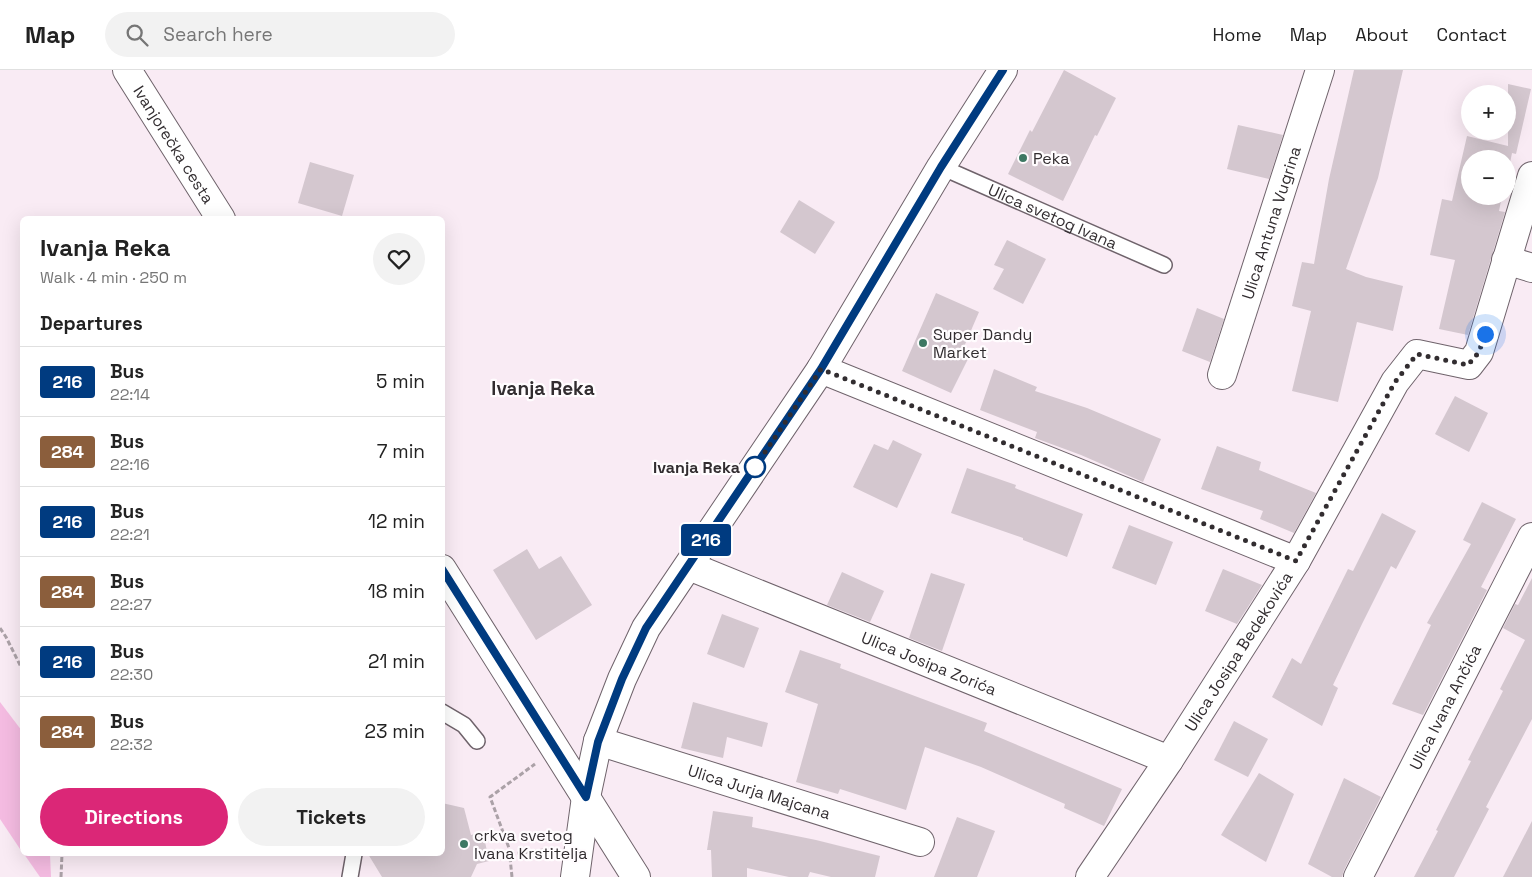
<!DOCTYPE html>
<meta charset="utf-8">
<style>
:root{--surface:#fff;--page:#f2f2f2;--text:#222;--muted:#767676;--line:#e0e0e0;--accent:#db2777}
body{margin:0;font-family:"Space Grotesk",sans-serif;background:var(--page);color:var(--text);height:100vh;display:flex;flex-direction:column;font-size:19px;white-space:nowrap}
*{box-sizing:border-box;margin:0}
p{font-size:16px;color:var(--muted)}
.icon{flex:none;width:28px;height:28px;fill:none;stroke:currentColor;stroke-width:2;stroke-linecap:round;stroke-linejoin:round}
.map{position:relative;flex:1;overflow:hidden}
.panel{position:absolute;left:20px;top:146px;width:425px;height:640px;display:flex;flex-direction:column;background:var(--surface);border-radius:8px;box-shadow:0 5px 20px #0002}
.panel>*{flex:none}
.badge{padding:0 10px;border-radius:4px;font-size:18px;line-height:32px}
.controls{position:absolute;left:1461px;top:15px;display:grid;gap:10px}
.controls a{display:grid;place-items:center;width:55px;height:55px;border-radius:50%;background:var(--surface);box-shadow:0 5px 20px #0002;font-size:25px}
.you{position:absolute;width:25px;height:25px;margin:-12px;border:4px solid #fff;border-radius:50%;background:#1a73e8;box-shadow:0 0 0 8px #1a73e833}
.map>.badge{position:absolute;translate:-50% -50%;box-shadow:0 0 0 2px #fff}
h2{padding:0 20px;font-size:19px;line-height:45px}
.round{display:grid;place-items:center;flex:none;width:52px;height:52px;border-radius:26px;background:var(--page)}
.headline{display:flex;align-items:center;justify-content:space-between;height:85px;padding:0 20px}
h1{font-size:24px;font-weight:600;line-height:38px}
.primary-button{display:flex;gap:10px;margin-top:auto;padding:10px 20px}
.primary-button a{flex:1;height:58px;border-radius:30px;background:var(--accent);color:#fff;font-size:20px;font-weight:600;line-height:58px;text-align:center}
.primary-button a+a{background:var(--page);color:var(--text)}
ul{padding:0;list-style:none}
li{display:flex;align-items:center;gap:15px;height:70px;padding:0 20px;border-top:1px solid var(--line)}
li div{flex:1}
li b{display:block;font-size:19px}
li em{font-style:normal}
li .badge{min-width:55px;font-weight:700;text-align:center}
header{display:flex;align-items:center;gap:30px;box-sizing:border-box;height:70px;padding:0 25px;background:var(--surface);border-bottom:1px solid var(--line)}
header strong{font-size:24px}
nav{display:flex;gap:28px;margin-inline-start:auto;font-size:18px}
.search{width:350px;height:45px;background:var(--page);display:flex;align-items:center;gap:12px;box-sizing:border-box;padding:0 18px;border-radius:28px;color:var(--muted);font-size:19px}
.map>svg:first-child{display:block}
.green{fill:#f4bbe1}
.building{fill:#d4c7cf}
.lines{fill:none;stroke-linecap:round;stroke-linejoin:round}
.lane-casing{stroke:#6f636b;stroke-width:18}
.street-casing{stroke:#6f636b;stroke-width:30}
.secondary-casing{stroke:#6f636b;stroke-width:30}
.path{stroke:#aba1a7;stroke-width:3;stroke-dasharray:5 2.5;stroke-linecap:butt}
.lane{stroke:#fff;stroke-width:15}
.street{stroke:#fff;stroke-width:28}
.secondary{stroke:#fff;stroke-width:28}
.line-casing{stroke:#fff;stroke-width:11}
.line{stroke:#003b80;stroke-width:8}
.walk{stroke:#322d30;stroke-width:5;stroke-dasharray:0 9}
.poi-dot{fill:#3d7863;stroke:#fffcfe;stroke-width:2}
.stop-dot{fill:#fff;stroke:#003b80;stroke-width:2.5}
.labels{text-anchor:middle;stroke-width:4.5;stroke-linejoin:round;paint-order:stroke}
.street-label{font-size:16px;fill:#322d30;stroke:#fffcfe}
.poi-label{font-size:16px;fill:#322d30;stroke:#fffcfe;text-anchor:start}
.stop-label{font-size:16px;font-weight:bold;fill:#322d30;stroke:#fffcfe;text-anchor:end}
.quarter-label{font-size:19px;font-weight:bold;fill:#322d30;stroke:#fffcfe}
</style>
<header>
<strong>Map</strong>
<div class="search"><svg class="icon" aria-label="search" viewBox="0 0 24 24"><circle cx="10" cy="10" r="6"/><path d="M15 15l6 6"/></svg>Search here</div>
<nav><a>Home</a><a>Map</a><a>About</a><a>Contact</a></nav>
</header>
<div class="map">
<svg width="1532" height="807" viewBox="0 0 1532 807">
<rect width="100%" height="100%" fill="#f9ebf4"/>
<g class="green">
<polygon points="0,632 22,661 22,782 0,749"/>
<polygon points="24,784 50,784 51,807 40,807"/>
</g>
<g class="building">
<polygon points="1064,0 1116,28 1097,66 1095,65 1063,131 1008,104 1030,60 1032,62"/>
<polygon points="1354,0 1403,0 1378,108 1346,199 1366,207 1403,216 1393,261 1357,252 1338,332 1292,321 1311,241 1292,236 1302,192 1314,194 1329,109"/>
<polygon points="1508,14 1531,19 1516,84 1512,83 1508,103 1508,89 1470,89 1470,126 1502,126 1499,141 1505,142 1468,265 1439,259 1455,190 1430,185 1442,129 1452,131 1467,66 1508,76"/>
<polygon points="1238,55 1283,65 1269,109 1227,99"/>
<polygon points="310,92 354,105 342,146 298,133"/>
<polygon points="799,130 835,152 815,184 780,162"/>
<polygon points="1007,170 1046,189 1023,234 993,219 1004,199 994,195"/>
<polygon points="936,223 979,242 960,286 968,289 951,323 902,301"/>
<polygon points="1197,238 1224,249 1210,292 1182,281"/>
<polygon points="994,299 1037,317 1035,321 1087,338 1161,369 1143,412 1081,385 1035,368 1037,362 980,340"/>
<polygon points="1455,326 1488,343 1469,382 1435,364"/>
<polygon points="893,370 922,384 897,438 853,417 874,374 888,380"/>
<polygon points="1217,376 1261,392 1259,400 1316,423 1294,463 1260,449 1263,441 1201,419"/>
<polygon points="967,398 1016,415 1015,418 1083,444 1067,487 1023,470 1023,468 951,443"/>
<polygon points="1482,432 1516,449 1481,517 1487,520 1423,645 1392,634 1431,555 1427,553 1471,474 1463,470"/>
<polygon points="1382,443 1416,461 1396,499 1391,496 1362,554 1333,615 1338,618 1322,656 1272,627 1292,588 1301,594 1348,499 1353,501"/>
<polygon points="1129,455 1173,472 1156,515 1112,498"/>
<polygon points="527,479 539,499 561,486 592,535 536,570 493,500"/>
<polygon points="1223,499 1262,515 1237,554 1205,541"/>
<polygon points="842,502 884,521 870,552 827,535"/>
<polygon points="931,503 965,514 942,581 909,568"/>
<polygon points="1532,508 1532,649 1486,737 1489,739 1454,807 1414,807 1438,761 1436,760 1471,691 1468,690 1503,621 1500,619 1525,570 1503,558 1515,534 1518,535"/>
<polygon points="722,544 759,558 744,598 707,584"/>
<polygon points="800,580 841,594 840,598 987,653 984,661 1122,719 1104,756 1064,738 1065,734 981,697 925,677 906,740 840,719 838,724 796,712 818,634 785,622"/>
<polygon points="693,632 768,653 762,677 727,667 723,688 681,678"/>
<polygon points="1234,651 1268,669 1248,707 1214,690"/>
<polygon points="1259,703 1294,724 1266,792 1221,765"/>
<polygon points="1344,708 1381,727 1344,800 1342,807 1332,807 1308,794"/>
<polygon points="442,733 464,738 471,765 483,762 489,791 477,794 471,807 382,807 368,784 442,784"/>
<polygon points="713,741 753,747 752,757 816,770 880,786 875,807 831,807 810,802 808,807 789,807 747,798 747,807 712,807 711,780 707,780"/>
<polygon points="957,747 995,761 977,807 934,807"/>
<polygon points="1532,751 1532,807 1503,807"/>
</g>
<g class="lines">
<defs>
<g id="lane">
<path id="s1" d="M941,97L1164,195"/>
<polyline points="442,642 464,655 477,671"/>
<polyline points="350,807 354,784"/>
</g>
<g id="street">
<polyline points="1506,190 1532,198"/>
<polyline points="821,299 1296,491"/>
<path id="s2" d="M1222,305L1320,0"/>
<path id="s3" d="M689,496L1169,690"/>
<path id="s4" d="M598,671L920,772"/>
<polyline points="575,807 586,727"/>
<path id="s5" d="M1090,807L1169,690L1296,491L1395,312L1417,284L1469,295L1479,282L1532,106"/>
<path id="s6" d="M1358,807L1532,467"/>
</g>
<g id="secondary">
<path id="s7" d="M127,0L221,149"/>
<polyline points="442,499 636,807"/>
<polyline points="586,727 598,671 622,609 646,558 821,299 941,97 1003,0"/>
</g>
</defs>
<use href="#lane" class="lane-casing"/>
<use href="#street" class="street-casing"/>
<use href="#secondary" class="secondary-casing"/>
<g class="path">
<polyline points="0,558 6,567 22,599"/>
<polyline points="510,784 553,779"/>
<polyline points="61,807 62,784"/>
<polyline points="512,807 509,778 490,727 535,694"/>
</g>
<use href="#lane" class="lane"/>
<use href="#street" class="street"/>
<use href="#secondary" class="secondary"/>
</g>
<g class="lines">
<defs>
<polyline id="line" points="442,499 586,727 598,672 622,609 646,558 821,299 941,97 1003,0"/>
</defs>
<use href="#line" class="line-casing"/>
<use href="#line" class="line"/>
<polyline class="walk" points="755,397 821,299 1296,491 1395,312 1417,284 1468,295 1479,282 1485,264"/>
</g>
<g class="poi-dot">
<circle cx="1023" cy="88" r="5"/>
<circle cx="923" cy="273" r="5"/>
<circle cx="464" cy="774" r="5"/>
</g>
<circle class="stop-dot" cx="755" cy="397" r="10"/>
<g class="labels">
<g class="street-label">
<text dy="6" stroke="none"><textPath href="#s7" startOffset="88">Ivanjorečka cesta</textPath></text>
<text dy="6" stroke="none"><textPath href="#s1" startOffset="122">Ulica svetog Ivana</textPath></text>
<text dy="6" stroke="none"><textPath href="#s2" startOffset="160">Ulica Antuna Vugrina</textPath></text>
<text dy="6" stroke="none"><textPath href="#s5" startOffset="270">Ulica Josipa Bedekovića</textPath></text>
<text dy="6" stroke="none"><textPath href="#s3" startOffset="259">Ulica Josipa Zorića</textPath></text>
<text dy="6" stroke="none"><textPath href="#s6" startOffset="191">Ulica Ivana Ančića</textPath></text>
<text dy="6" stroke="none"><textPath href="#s4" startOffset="169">Ulica Jurja Majcana</textPath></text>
</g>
<g class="poi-label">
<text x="1033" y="94">Peka</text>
<text x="933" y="270">Super Dandy<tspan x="933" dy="18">Market</tspan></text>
<text x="474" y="771">crkva svetog<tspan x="474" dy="18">Ivana Krstitelja</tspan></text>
</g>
<g class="stop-label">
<text x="740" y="403">Ivanja Reka</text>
</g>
<g class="quarter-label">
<text x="543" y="325">Ivanja Reka</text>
</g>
</g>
</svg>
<div class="controls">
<a>+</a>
<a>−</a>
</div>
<div class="you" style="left:1485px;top:264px"></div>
<b class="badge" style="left:706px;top:470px;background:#003b80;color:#fff">216</b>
<section class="panel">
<div class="headline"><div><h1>Ivanja Reka</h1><p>Walk · 4 min · 250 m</p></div><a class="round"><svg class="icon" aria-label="heart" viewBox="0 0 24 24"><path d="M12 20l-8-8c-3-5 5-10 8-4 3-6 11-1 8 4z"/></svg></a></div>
<h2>Departures</h2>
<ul>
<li><span class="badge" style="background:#003b80;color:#fff">216</span><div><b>Bus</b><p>22:14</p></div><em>5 min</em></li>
<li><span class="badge" style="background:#8b5e3c;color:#fff">284</span><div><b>Bus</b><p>22:16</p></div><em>7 min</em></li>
<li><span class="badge" style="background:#003b80;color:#fff">216</span><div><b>Bus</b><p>22:21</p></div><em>12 min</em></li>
<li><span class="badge" style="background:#8b5e3c;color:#fff">284</span><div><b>Bus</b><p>22:27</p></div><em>18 min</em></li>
<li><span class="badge" style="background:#003b80;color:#fff">216</span><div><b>Bus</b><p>22:30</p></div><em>21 min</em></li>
<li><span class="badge" style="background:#8b5e3c;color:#fff">284</span><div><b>Bus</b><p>22:32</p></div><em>23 min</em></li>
</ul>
<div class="primary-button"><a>Directions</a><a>Tickets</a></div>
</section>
</div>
